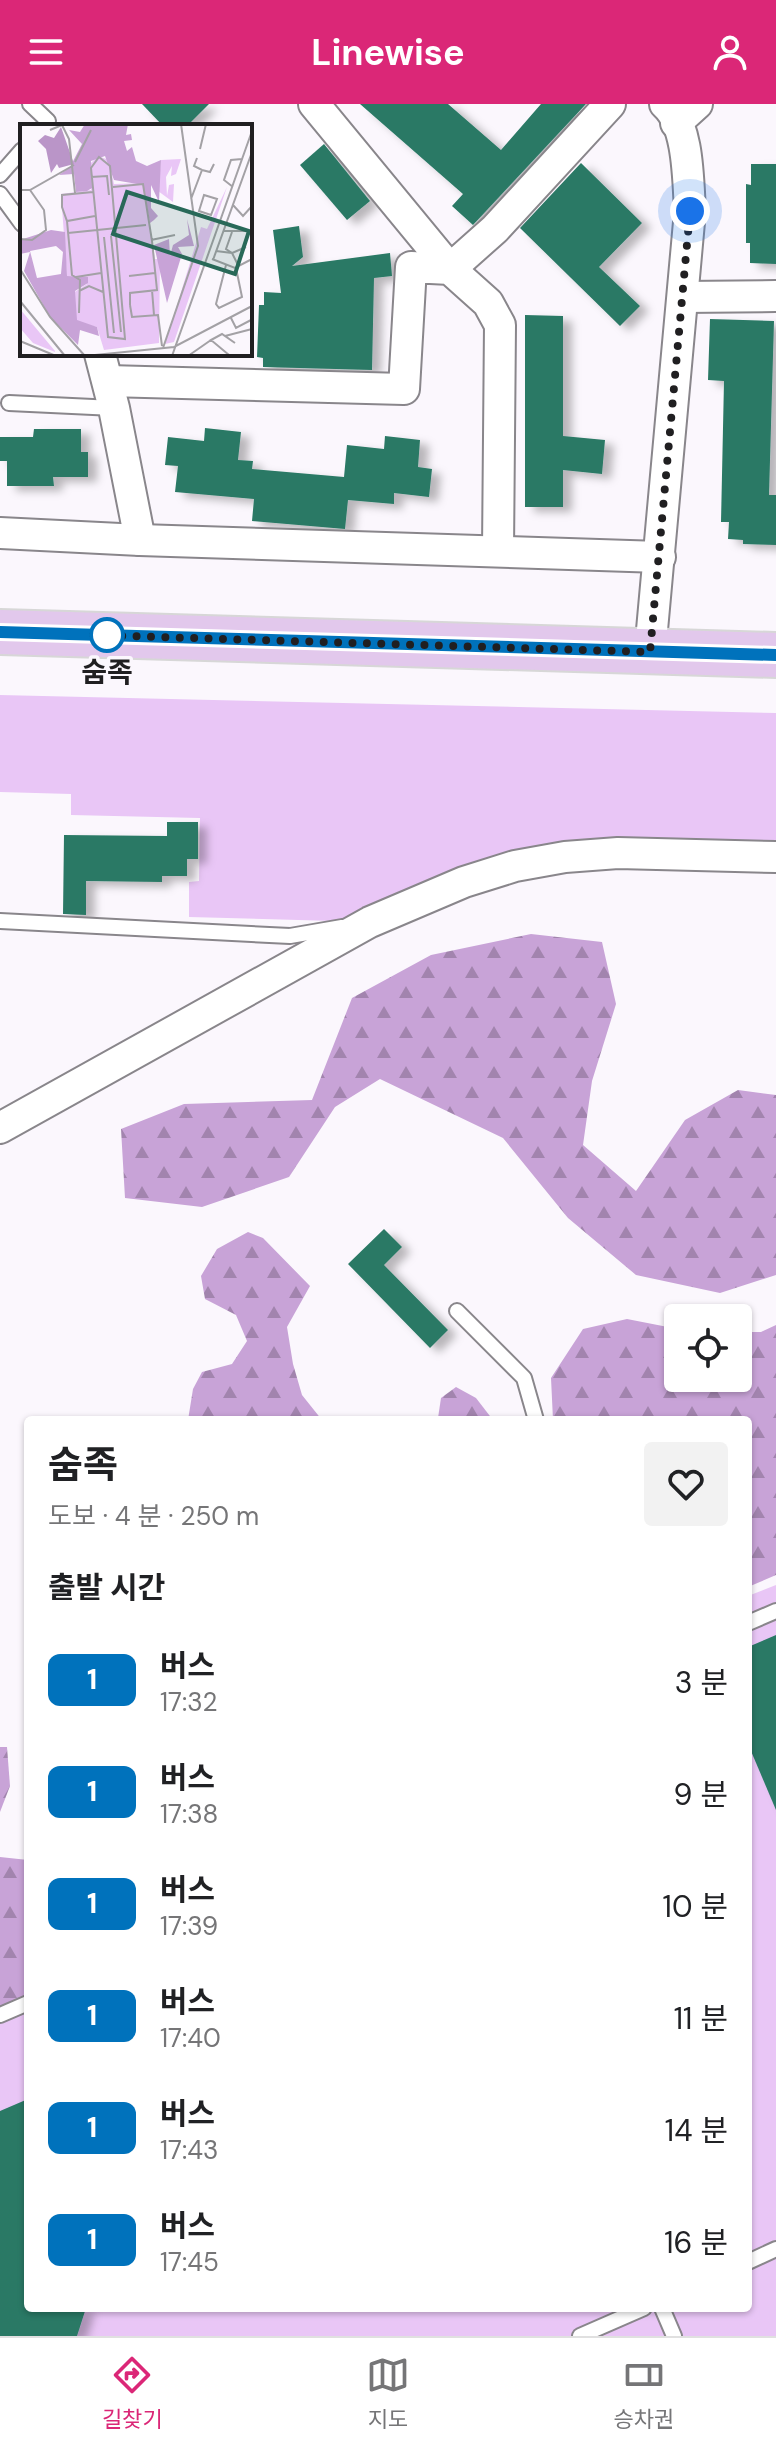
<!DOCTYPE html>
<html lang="ko">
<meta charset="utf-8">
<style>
:root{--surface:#fff;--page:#f2f2f2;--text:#202124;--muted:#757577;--line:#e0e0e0;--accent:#db2777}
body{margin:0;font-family:"DM Sans","Noto Sans KR",sans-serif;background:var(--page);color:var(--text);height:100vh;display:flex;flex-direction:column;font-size:30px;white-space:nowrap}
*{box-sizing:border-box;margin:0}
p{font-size:26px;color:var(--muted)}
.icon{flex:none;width:44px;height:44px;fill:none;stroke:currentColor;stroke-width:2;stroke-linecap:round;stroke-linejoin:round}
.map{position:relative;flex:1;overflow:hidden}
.details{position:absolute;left:24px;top:1312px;width:728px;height:896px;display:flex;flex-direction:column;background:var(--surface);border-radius:8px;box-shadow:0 2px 6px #0004}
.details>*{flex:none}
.badge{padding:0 16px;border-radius:12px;font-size:28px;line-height:52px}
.buttons{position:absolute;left:664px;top:1200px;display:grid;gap:16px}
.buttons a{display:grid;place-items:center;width:88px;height:88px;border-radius:8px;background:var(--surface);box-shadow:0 2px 6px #0004;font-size:40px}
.you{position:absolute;width:40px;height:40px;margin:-20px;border:6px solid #fff;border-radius:50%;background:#1a73e8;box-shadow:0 0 0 12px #1a73e833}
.map>.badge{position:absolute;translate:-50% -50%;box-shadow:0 0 0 4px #fff}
h2{padding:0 24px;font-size:30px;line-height:72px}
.round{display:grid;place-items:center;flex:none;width:84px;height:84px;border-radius:8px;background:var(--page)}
.overview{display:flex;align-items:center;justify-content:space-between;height:136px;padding:0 24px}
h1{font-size:38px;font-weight:700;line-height:60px}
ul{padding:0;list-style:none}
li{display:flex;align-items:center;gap:24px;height:112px;padding:0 24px}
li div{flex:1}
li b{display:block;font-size:30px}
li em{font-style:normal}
li .badge{min-width:88px;font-weight:700;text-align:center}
header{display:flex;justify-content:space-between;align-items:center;height:104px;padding:0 24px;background:var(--accent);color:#fff;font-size:36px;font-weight:700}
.menu{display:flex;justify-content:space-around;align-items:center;height:112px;border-top:2px solid var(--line);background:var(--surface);font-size:22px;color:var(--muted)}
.menu a{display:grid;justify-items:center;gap:4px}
.menu .on{color:var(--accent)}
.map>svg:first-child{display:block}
.green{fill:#e9c6f6}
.forest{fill:url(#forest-firs)}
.building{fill:#2a7965;filter:url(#shadow)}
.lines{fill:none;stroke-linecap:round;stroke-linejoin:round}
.lane-casing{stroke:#89868b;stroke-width:18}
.street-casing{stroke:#89868b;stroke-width:34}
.primary-casing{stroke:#d7d7d7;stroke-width:48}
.lane{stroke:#fff;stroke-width:14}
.street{stroke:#fff;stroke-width:30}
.primary{stroke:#e2c8ec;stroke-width:44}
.line-casing{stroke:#fff;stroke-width:18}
.line{stroke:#0072bc;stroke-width:12}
.walk{stroke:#201f21;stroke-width:8;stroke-dasharray:0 14.4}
.stop-dot{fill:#fff;stroke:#0072bc;stroke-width:4}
.labels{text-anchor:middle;stroke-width:7;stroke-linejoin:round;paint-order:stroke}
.stop-label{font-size:28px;font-weight:bold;fill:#201f21;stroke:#fbf7fd}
.inset-road{fill:none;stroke:#a3a1a5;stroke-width:2}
.view{fill:#286958;fill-opacity:0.15;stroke:#286958;stroke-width:4}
.inset-edge{fill:none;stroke:#201f21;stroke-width:4}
</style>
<header><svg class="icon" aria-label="menu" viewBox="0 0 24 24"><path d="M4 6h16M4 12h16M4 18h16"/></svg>Linewise<svg class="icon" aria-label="person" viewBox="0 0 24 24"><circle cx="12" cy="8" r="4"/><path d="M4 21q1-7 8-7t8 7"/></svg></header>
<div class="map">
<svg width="776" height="2232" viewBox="0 0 776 2232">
<defs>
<pattern id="forest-firs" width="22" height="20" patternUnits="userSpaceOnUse" patternTransform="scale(2)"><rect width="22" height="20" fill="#c8a3d7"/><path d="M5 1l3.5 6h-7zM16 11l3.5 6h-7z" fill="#a284ae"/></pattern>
<filter id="shadow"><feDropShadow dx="9" dy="5" stdDeviation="4" flood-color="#0004"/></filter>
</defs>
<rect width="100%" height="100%" fill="#fbf7fd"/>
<g class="green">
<polygon points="0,591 776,609 776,741 620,737 334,817 189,813 189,778 199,777 200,714 71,711 71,690 0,688"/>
<polygon points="776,1481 776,2232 0,2232 0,1895 28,1883 28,2204 748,2204 748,1492"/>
</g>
<g class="forest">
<polygon points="531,830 602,838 616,900 592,977 583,1041 636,1087 685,1016 738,986 776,991 776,1171 720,1189 636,1171 568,1114 503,1034 380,975 335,1003 289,1073 202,1103 125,1094 121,1025 184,1000 312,996 352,894 431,851"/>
<polygon points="248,1128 263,1134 310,1182 287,1223 293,1260 302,1291 322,1316 188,1316 193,1285 202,1268 232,1260 247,1237 236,1211 205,1195 201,1172 217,1145"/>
<polygon points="627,1215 678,1225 678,1274 738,1274 738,1228 761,1228 776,1221 776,1471 748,1483 748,1316 553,1316 551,1274 583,1225"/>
<polygon points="456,1283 476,1294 493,1316 446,1316 438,1314 441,1294"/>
<polygon points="0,1643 7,1643 10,1682 0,1708"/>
<polygon points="0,1753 28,1756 28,1891 0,1903"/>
</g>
<g class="building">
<polygon points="142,0 209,0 187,22 163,22"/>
<polygon points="360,0 448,0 501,46 541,0 586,0 473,121 452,102 463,90"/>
<polygon points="324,40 370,97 347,116 300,61"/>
<polygon points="581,59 642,119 599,163 640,202 620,222 520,124"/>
<polygon points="751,60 776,60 776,160 750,159 750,139 746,139 746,80 751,81"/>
<polygon points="299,122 303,153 292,162 390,149 392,172 374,174 372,266 263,263 263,254 257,253 259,201 264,201 264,188 281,189 273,126"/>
<polygon points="525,211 563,212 563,332 605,336 602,370 563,366 563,403 525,403"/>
<polygon points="710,215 774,217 769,391 776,391 776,441 743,440 743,436 728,435 729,418 721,418 724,277 708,276"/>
<polygon points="205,324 241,328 238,356 253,357 252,365 344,373 347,341 384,345 385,332 420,336 418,363 432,365 429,393 394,389 394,400 348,396 345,425 252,417 254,395 175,388 178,362 165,361 168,333 204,337"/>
<polygon points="34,325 81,325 81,348 88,348 88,373 53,373 54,382 7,382 7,357 0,357 0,333 33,333"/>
<polygon points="167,718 198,718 198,755 187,755 187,772 162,772 162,778 86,777 86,811 63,810 64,731 167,732"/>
<polygon points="384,1125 402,1143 384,1161 448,1226 430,1244 348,1160"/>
<polygon points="776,1531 776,1706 748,1640 748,1543"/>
<polygon points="28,1995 28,2204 86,2204 77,2232 0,2232 0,2007"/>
</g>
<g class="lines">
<defs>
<g id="lane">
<polyline points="30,0 48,17 44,22"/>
<polyline points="0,71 22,46"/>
<polyline points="0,90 22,120"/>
<polyline points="9,299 114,304"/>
<polyline points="0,817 290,832 342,823"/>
<polyline points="457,1207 524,1274 536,1316"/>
<polyline points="748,1519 776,1507"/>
<polyline points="0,1911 28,1899"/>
<polyline points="748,2158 776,2145"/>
<polyline points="662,2204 674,2232"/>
<polyline points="580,2232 644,2204"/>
</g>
<g id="street">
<polyline points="314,0 450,165 495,125 610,0"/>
<polyline points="676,19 697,0"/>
<polyline points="683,193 776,192"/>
<polyline points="100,250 114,304 140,436"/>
<polyline points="108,277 404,285 411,163 450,165 488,199 500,221 498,446"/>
<polyline points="0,429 140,436 660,453"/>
<path d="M650,548L690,107C688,77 689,21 665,0"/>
<polyline points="0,1024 370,818 464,778 515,762 565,753 618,749 776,753"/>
</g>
<polyline id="primary" points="0,528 776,551"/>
</defs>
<use href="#lane" class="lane-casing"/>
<use href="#street" class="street-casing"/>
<use href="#primary" class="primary-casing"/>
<use href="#lane" class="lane"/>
<use href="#street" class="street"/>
<use href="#primary" class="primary"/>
</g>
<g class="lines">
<defs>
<polyline id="line" points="0,528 776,551"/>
</defs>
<use href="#line" class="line-casing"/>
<use href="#line" class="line"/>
<polyline class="walk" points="107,531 93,531 650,548 690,107"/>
</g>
<circle class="stop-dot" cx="107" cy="531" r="16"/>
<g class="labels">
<g class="stop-label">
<text x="107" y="578">숨족</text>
</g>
</g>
<g transform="translate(20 20)">
<rect width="232" height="232" fill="#fbf7fd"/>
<path d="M78,32L89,36L94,60L124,59L135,135H140L139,219L84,226L77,203L56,198L53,169L67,160L66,154L47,152L41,70L71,66L70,40ZM161,35L156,50L151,52L152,42L146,53L147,72L149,61L154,60L153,78L138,67L141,36ZM207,63L154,218L145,220L181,103L187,105ZM0,185L35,227V228L13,219L0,204Z" fill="#e9c6f6"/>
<path d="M65,0H108L106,11L111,10L112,16L104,17L107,27L112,23L116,37L127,42L141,36L139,78L131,61V84L138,92L134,96L130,99L123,61L94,56L85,32L71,37L72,64L67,67L56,68L54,50L39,51L50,43L62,20L49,6L60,8ZM167,95L174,122L158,123L162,130L147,179L134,121L149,115L150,132L153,121L169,111ZM31,106L45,108L47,152L68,153V159L55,167L57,196L77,203L79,212L60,206L58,221L30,193L4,147L10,128L0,130V116ZM36,122L43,128L41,150L17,154L10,127Z" fill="#c8a3d7" fill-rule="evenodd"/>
<path d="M41,3L54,40L39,44L37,40L31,49L26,25L18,17L25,11L34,14Z" fill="#ba95c8"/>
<path class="inset-road" d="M30,6L42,1L49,15L55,69M180,25L186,0M79,33L90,42L105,215L88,213L71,44ZM177,34L174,42L182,46L190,48L194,40M55,38L71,6M71,53L87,52L89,71M93,63L123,60L132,117L137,166L110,169V181M213,63L204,56L211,36L222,35M0,66H10L54,41M73,68L42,71V83L47,97L75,92M184,71L197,75L191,91L179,87ZM171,75L182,46M213,81L223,92L232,82M47,97L52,151L60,156L59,189M203,107H232M48,109L126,101M91,112L101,208M84,113L94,209M0,115L12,116L26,106L24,86L10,66M131,116L155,111M196,127L212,129L206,125L212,108M192,135L215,144L232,135M193,136L232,28M206,141L196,180L199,184L222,173L216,144M219,143L212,129L226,123M0,145L30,193L65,232M109,152L135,149M56,153L81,149M132,166L134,191M59,167L69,162L83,168M0,177L45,232M110,181L112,193L138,191L142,222M211,194L216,204L231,196M205,212L232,205M0,217L36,232M143,224L178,122L161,0M209,231L191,216L202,210L215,219M65,232L154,223L232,182M152,232L232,7M168,232L191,216"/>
<path class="view" d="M107,68L229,107L215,150L93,110Z"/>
<rect width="232" height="232" class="inset-edge"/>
</g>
</svg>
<div class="buttons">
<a><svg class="icon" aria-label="locate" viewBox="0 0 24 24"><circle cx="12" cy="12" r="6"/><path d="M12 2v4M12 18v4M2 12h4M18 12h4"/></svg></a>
</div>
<div class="you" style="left:690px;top:107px"></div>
<section class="details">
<div class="overview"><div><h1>숨족</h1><p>도보 · 4 분 · 250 m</p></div><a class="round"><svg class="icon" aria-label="heart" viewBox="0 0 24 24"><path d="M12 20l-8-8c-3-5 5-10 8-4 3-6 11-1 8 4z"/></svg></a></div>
<h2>출발 시간</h2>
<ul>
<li><span class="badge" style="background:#0072bc;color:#fff">1</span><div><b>버스</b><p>17:32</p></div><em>3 분</em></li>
<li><span class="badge" style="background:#0072bc;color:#fff">1</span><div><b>버스</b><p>17:38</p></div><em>9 분</em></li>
<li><span class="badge" style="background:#0072bc;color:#fff">1</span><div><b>버스</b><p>17:39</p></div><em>10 분</em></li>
<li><span class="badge" style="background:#0072bc;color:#fff">1</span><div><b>버스</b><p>17:40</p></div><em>11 분</em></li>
<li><span class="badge" style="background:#0072bc;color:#fff">1</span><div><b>버스</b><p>17:43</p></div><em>14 분</em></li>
<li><span class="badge" style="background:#0072bc;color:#fff">1</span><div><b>버스</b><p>17:45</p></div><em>16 분</em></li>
</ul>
</section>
</div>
<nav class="menu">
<a class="on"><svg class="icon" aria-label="directions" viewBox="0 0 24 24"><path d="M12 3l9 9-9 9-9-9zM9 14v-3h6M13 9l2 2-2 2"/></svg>길찾기</a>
<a><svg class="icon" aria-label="map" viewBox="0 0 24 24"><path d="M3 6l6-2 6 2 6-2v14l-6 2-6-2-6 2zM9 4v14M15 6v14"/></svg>지도</a>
<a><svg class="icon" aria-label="tickets" viewBox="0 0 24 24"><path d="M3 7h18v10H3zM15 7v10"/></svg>승차권</a>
</nav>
